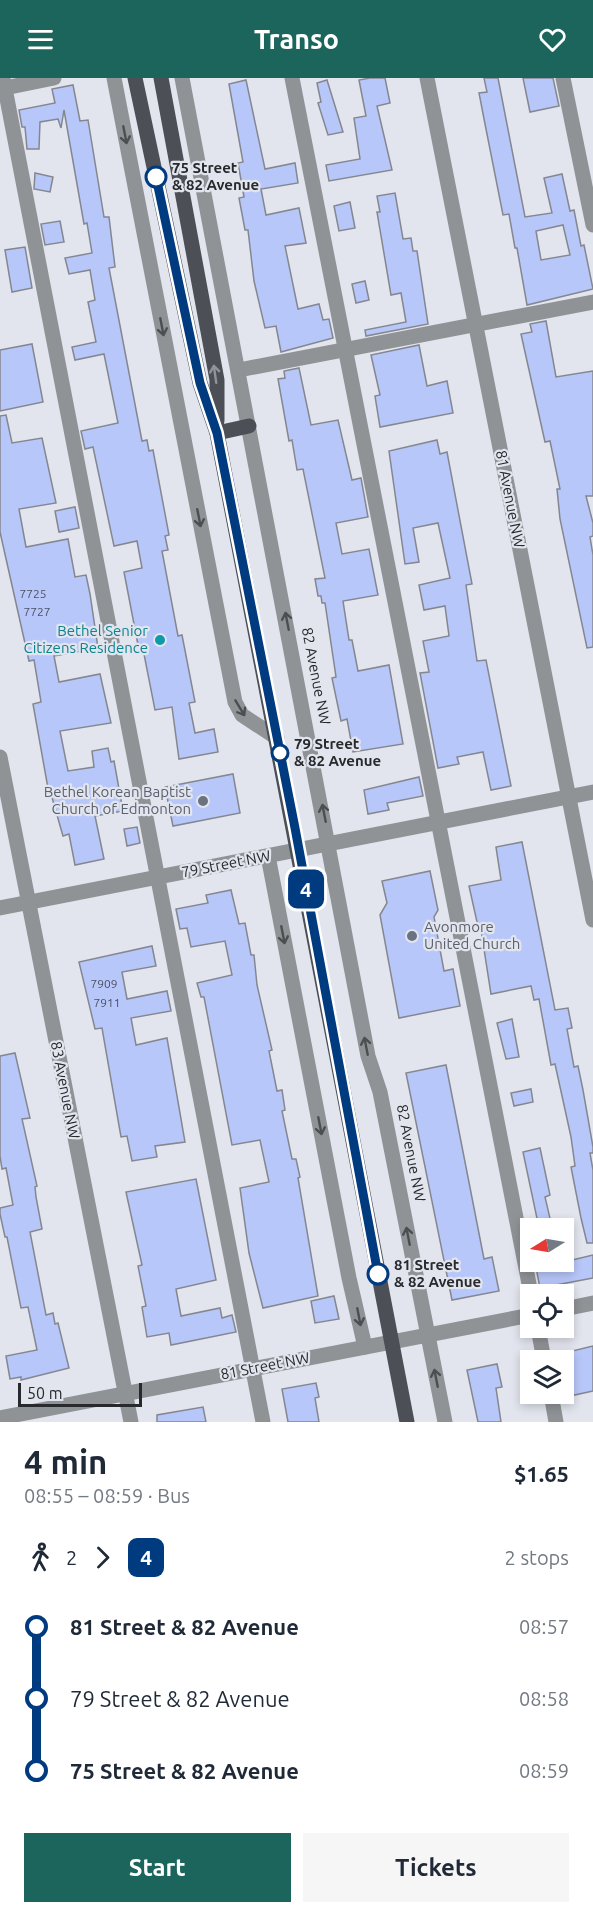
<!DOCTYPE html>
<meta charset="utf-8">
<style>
:root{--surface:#fff;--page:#f6f6f7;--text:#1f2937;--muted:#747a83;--accent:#1b655c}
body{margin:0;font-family:Ubuntu,sans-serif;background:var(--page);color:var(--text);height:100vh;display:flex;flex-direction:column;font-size:22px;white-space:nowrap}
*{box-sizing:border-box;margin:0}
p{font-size:20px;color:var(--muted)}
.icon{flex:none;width:33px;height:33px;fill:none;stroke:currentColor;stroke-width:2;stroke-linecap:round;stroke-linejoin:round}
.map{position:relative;height:1344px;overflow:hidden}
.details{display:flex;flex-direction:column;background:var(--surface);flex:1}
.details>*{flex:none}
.badge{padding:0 12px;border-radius:9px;font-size:21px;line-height:39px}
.needle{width:39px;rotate:259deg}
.buttons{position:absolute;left:520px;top:1140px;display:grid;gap:12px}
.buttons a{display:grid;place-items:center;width:54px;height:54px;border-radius:0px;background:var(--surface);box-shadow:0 3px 9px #0003;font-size:30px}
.scale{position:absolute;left:18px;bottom:15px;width:124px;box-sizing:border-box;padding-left:6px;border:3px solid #27292c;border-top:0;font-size:16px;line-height:21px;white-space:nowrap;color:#27292c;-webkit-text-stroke:4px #e2e5ee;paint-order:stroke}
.map>.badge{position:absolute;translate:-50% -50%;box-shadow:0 0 0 3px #fff}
.legs{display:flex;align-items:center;gap:9px;height:66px;padding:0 24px;font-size:20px}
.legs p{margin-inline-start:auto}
.summary{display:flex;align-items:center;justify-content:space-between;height:102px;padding:0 24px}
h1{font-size:33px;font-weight:600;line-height:45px}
.button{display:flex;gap:12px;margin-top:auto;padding:12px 24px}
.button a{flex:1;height:69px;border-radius:0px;background:var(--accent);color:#fff;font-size:24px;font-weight:600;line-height:69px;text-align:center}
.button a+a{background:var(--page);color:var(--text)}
ul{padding:0 24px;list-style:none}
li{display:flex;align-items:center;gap:21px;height:72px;font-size:22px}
li i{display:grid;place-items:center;width:9px;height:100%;margin:0 8px;background:currentColor}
li i::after{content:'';width:15px;height:15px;margin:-8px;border:4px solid;border-radius:50%;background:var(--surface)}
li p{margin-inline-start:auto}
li:first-child i{background:linear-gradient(#0000 50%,currentColor 0)}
li:last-child i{background:linear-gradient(currentColor 50%,#0000 0)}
header{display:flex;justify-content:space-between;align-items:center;height:78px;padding:0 24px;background:var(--accent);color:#fff;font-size:27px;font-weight:600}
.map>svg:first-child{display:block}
.building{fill:#b8c7fa;stroke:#84878f;stroke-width:1.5;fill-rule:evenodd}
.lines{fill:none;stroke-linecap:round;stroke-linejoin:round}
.minor{stroke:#909396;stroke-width:15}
.major{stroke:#4c5056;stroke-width:15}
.oneway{stroke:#4c4e51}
.oneway2{stroke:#90939a}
.line-1-casing{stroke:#fff;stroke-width:14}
.line-1{stroke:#003b80;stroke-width:9}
.stop-1-dot{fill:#fff;stroke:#003b80;stroke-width:3}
.culture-dot{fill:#0f9aa8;stroke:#e2e5ee;stroke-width:2}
.worship-dot{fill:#6b7280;stroke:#e2e5ee;stroke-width:2}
.labels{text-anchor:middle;stroke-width:4.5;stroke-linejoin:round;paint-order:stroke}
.number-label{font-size:12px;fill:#4b5060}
.stop-label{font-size:15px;font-weight:bold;fill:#27292c;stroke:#e2e5ee;text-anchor:start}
.street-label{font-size:15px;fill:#27292c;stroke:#e2e5ee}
.culture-label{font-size:15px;fill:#0d838f;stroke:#e2e5ee;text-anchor:end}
.worship-label{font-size:15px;fill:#5b616d;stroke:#e2e5ee;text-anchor:end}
</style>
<header><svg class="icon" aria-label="menu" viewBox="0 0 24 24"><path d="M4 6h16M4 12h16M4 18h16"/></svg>Transo<svg class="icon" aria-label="heart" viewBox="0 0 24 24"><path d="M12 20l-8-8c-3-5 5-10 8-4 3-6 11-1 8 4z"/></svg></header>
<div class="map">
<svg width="593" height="1344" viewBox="0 0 593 1344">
<rect width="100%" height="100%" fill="#e2e5ee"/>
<g class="building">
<polygon points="370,0 385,0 390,25 377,28 392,92 329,103 326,87 360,81 354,40 366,38 359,2"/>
<path d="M484,0H498L525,139L552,135L544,100L562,96L570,133L574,132L581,168L584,167L593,211L527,227L517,170H515L509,136L503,137L485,46L479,15L487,14ZM563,147L570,177L541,182L536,153Z"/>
<polygon points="523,0 553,0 559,28 530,34"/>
<polygon points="246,2 265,91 295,85 298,105 261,111 266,137 299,130 306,165 285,168 298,231 319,226 323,242 329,241 333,260 281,274 276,248 265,250 254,203 248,152 245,152 239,120 244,119 238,85 243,84 229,6"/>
<polygon points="327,2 343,54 328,57 318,25 321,24 317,5"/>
<polygon points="73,7 80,43 88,42 104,139 109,139 115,189 109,190 142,363 147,362 149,373 153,372 169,457 165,458 168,472 162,473 178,558 182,557 195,624 189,625 195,655 214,651 218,674 179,681 172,629 155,632 142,566 138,567 124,494 142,490 137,463 114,468 93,369 85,371 81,353 118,345 104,276 75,282 72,269 96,264 88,224 95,222 90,192 69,196 65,180 92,175 87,145 84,146 64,32 61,50 58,41 40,44 39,71 27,71 25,49 22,49 19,32 55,25 52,11"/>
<polygon points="35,95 53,99 50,114 34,111"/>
<polygon points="395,115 403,161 411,160 413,173 417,173 428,246 366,258 365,252 406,244 401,215 391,217 377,134 380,134 377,118"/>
<polygon points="350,124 355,150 339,153 334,128"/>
<polygon points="60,143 64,164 45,167 41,146"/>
<polygon points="25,169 32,210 12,214 5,172"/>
<polygon points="365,203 369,222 356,225 352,206"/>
<polygon points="546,243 556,299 593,293 593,418 586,418 593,445 593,458 590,459 593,477 593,569 587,570 560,441 557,411 560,411 550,363 545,364 521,256 532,254 530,246"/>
<polygon points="32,266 43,324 0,333 0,272"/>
<polygon points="419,267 427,308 447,303 453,335 380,349 375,318 380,317 371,277"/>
<polygon points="299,290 311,347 338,342 352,402 361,400 368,439 336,445 342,476 369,471 378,517 343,523 349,562 352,562 358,593 389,587 403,666 353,674 347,641 341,643 332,600 336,599 325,525 322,525 321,518 318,518 315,501 325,500 303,391 297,392 292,362 289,363 278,301 285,300 284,293"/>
<polygon points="6,337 12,365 42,360 56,425 19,431 26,469 68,461 75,499 86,497 90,516 98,570 54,578 59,604 100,596 111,645 60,653 68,693 94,689 92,673 108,670 111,684 114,683 123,733 95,738 104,781 75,787 69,756 63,758 51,716 49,716 33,626 41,624 34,582 29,583 0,454 0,338"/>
<polygon points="437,362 440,376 447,374 472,506 466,507 477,583 486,582 511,708 491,712 483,674 457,679 459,686 438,690 420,595 429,594 423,563 449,558 445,528 424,532 419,507 450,500 438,445 413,450 419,484 405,486 389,373"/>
<polygon points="75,429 79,450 59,454 55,433"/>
<polygon points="233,696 240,735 173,748 165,709"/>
<polygon points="419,699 423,718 387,725 389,732 368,736 364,712"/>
<polygon points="137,749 140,765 127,768 124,751"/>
<polygon points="522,764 555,932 568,930 572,950 567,951 574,989 578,988 583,1012 593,1069 593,1075 590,1075 593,1092 593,1165 587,1165 581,1140 571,1089 575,1088 571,1059 555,986 551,987 539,921 534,922 531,908 491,916 481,852 479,853 469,808 501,802 496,769"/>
<polygon points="430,793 438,832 434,839 444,893 453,891 460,928 399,940 380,837 387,825 382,803"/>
<polygon points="231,812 239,846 245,845 251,877 254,877 257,907 272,972 269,973 277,1013 282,1012 285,1032 282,1033 292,1081 296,1081 300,1099 298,1100 318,1218 263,1230 249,1175 240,1110 269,1104 260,1062 232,1067 204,919 201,919 197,905 232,897 225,863 191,869 187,850 180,851 176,831 208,825 206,817"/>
<polygon points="152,868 156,888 122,894 127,921 167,913 171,933 131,940 136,967 167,960 185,1064 155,1068 157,1079 132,1083 127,1058 121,1059 102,950 95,951 79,884"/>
<polygon points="512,941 519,979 506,981 497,945"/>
<polygon points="15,975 30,1040 22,1041 37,1108 35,1109 36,1119 42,1151 30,1154 46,1237 53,1235 55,1246 58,1245 69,1290 21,1302 21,1299 10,1301 6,1278 37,1272 28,1229 21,1230 7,1159 5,1159 0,1136 0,1130 13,1127 6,1090 2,1091 0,1078 0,978"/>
<polygon points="446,987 484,1181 492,1179 499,1213 452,1222 406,995"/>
<polygon points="531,1011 533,1024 514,1028 511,1015"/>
<polygon points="540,1070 550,1117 545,1119 552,1149 543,1150 539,1150 523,1074"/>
<polygon points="196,1101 216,1202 176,1211 181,1238 220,1230 222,1240 232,1237 236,1254 171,1267 169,1255 147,1259 142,1229 146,1228 138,1188 142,1187 126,1114"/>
<polygon points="593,1177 593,1200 540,1210 535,1184 564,1184"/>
<polygon points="334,1218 339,1241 315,1245 311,1223"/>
<polygon points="593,1268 593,1313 570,1318 564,1296 564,1275"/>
<polygon points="497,1286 502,1309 496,1310 501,1344 478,1344 467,1292"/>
<polygon points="316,1305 319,1319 315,1320 319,1344 288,1344 282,1311"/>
<polygon points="203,1329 206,1344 157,1344 157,1337"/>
</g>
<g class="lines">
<g class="minor">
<polyline points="3,0 263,1344"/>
<polyline points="114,0 235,624 242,637 277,660"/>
<polyline points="182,0 368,978 380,1014 445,1344"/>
<polyline points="292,0 531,1216"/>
<polyline points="427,0 593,842"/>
<polyline points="563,0 593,147"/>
<polyline points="5,10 54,0"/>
<polyline points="239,292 593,224"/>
<polyline points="0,679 131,1344"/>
<polyline points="268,778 349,1200 365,1269"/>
<polyline points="0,830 593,714"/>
<polyline points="564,1231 593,1225"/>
<polyline points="538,1250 544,1282"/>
<polyline points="551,1316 556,1344"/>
<polyline points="0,1340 531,1237"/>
</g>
<g class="major">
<polyline points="135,0 200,305 217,355 407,1344"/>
<polyline points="161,0 217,302 217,343"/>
<polyline points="217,355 249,348"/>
</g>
</g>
<defs><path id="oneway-shaft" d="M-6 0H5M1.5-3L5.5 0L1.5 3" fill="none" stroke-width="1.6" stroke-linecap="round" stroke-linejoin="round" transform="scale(1.5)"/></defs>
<g class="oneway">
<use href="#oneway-shaft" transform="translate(125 57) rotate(79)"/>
<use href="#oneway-shaft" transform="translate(162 249) rotate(79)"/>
<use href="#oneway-shaft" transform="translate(199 440) rotate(79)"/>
<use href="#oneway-shaft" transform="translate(287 543) rotate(-101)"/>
<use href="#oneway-shaft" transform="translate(240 630) rotate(59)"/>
<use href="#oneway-shaft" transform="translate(324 735) rotate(-101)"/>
<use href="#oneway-shaft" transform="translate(283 857) rotate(79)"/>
<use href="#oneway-shaft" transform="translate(366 968) rotate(-101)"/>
<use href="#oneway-shaft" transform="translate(320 1048) rotate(79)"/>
<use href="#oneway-shaft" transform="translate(408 1158) rotate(-101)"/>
<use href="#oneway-shaft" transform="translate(359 1239) rotate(79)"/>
<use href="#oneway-shaft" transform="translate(436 1300) rotate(-101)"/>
</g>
<use class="oneway2" href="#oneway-shaft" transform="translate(215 296) rotate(-98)"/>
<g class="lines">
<defs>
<polyline id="line-1" points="156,99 200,305 217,355 295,750 378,1196"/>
</defs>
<use href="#line-1" class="line-1-casing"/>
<use href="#line-1" class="line-1"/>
</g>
<g class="stop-1-dot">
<circle cx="156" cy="99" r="10"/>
<circle cx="280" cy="675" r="8"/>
<circle cx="378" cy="1196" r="10"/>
</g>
<circle class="culture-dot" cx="160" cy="562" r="6"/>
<g class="worship-dot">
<circle cx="203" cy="723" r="6"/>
<circle cx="412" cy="858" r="6"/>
</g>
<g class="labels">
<g class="number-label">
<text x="33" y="520">7725</text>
<text x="37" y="538">7727</text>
<text x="104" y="910">7909</text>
<text x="107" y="929">7911</text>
</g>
<g class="stop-label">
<text x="172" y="95">75 Street<tspan x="172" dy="17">&amp; 82 Avenue</tspan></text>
<text x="294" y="671">79 Street<tspan x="294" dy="17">&amp; 82 Avenue</tspan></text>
<text x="394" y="1192">81 Street<tspan x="394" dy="17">&amp; 82 Avenue</tspan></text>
</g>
<g class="street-label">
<text transform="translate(510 421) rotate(79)" y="5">81 Avenue NW</text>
<text transform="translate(316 598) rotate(79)" y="5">82 Avenue NW</text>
<text transform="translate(226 786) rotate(-11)" y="5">79 Street NW</text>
<text transform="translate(65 1012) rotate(79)" y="5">83 Avenue NW</text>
<text transform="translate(411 1075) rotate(79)" y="5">82 Avenue NW</text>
<text transform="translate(265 1288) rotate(-11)" y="5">81 Street NW</text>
</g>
<g class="culture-label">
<text x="148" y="558">Bethel Senior<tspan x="148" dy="17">Citizens Residence</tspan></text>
</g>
<g class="worship-label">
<text x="191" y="719">Bethel Korean Baptist<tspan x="191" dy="17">Church of Edmonton</tspan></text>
<text x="424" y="854" text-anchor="start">Avonmore<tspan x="424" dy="17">United Church</tspan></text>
</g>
</g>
</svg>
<div class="buttons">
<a><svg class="needle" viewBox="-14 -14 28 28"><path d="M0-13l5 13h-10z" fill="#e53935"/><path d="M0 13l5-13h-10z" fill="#747a83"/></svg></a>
<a><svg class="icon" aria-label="locate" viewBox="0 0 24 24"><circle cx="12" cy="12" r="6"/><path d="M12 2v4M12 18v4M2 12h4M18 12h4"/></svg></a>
<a><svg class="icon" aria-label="layers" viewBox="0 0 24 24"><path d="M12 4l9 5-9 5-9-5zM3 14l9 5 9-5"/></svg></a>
</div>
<div class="scale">50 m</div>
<b class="badge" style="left:306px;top:811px;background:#003b80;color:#fff">4</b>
</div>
<section class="details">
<div class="summary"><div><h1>4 min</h1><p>08:55 – 08:59 · Bus</p></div><b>$1.65</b></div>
<div class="legs"><svg class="icon" aria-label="walk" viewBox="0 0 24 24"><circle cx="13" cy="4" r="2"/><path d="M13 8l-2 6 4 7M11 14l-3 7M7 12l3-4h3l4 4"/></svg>2<svg class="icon" aria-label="forward" viewBox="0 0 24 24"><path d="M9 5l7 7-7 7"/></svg><b class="badge" style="background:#003b80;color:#fff">4</b><p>2 stops</p></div>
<ul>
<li><i style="color:#003b80"></i><b>81 Street &amp; 82 Avenue</b><p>08:57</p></li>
<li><i style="color:#003b80"></i><span>79 Street &amp; 82 Avenue</span><p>08:58</p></li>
<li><i style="color:#003b80"></i><b>75 Street &amp; 82 Avenue</b><p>08:59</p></li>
</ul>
<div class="button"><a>Start</a><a>Tickets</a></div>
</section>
